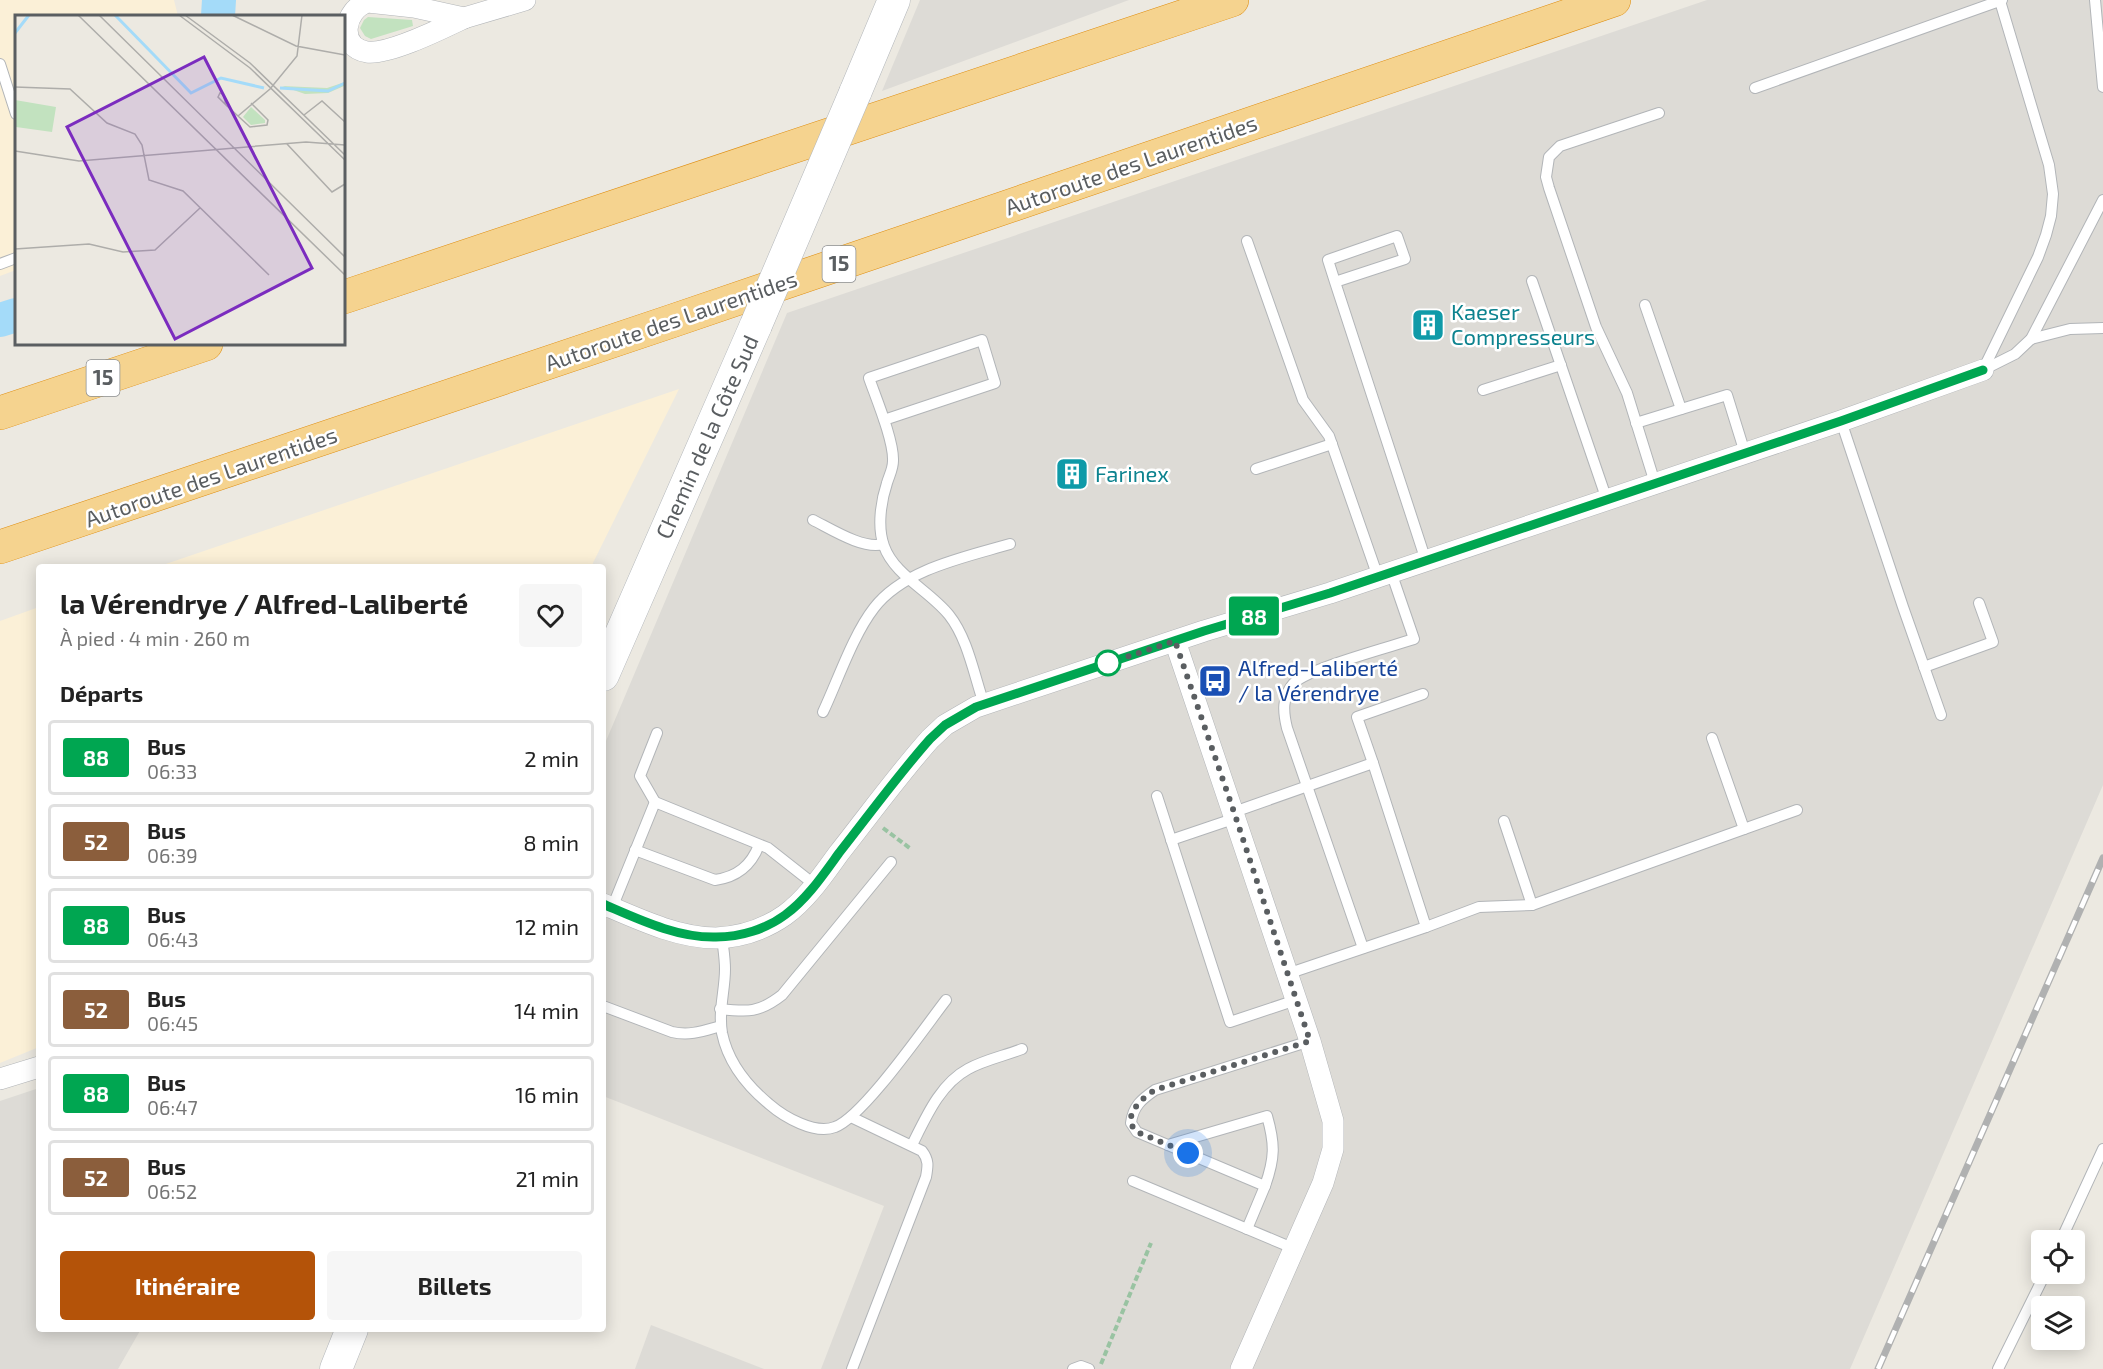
<!DOCTYPE html>
<html lang="fr">
<meta charset="utf-8">
<style>
:root{--surface:#fff;--page:#f6f6f6;--text:#222;--muted:#767676;--line:#e0e0e0;--accent:#b45309}
body{margin:0;font-family:"Exo 2",sans-serif;background:var(--page);color:var(--text);height:100vh;display:flex;flex-direction:column;font-size:22px;white-space:nowrap}
*{box-sizing:border-box;margin:0}
p{font-size:20px;color:var(--muted)}
.icon{flex:none;width:33px;height:33px;fill:none;stroke:currentColor;stroke-width:2;stroke-linecap:round;stroke-linejoin:round}
.map{position:relative;flex:1;overflow:hidden}
.panel{position:absolute;left:36px;top:564px;width:570px;height:768px;display:flex;flex-direction:column;background:var(--surface);border-radius:6px;box-shadow:0 3px 15px #0003}
.panel>*{flex:none}
.badge{padding:0 12px;border-radius:4px;font-size:21px;line-height:39px}
.buttons{position:absolute;left:2031px;top:1230px;display:grid;gap:12px}
.buttons a{display:grid;place-items:center;width:54px;height:54px;border-radius:6px;background:var(--surface);box-shadow:0 3px 15px #0003;font-size:30px}
.you{position:absolute;width:30px;height:30px;margin:-15px;border:4px solid #fff;border-radius:50%;background:#1a73e8;box-shadow:0 0 0 9px #1a73e833}
.map>.badge{position:absolute;translate:-50% -50%;box-shadow:0 0 0 3px #fff}
h2{padding:0 24px;font-size:22px;line-height:54px}
.round{display:grid;place-items:center;flex:none;width:63px;height:63px;border-radius:6px;background:var(--page)}
.summary{display:flex;align-items:center;justify-content:space-between;height:102px;padding:0 24px}
h1{font-size:28px;font-weight:700;line-height:45px}
.button{display:flex;gap:12px;margin-top:auto;padding:12px 24px}
.button a{flex:1;height:69px;border-radius:6px;background:var(--accent);color:#fff;font-size:24px;font-weight:700;line-height:69px;text-align:center}
.button a+a{background:var(--page);color:var(--text)}
ul{padding:0;list-style:none}
li{display:flex;align-items:center;gap:18px;height:75px;margin:0 12px 9px;padding:0 12px;border:3px solid var(--line);border-radius:6px}
li div{flex:1}
li b{display:block;font-size:22px}
li em{font-style:normal}
li .badge{min-width:66px;font-weight:700;text-align:center}
.map>svg:first-child{display:block}
.commercial{fill:#fbf0d7}
.industrial{fill:#dddbd6}
.green{fill:#c2e2bf}
.lines{fill:none;stroke-linecap:round;stroke-linejoin:round}
.river{stroke:#a4dbf9;stroke-width:34}
.lane-casing{stroke:#b2b5b8;stroke-width:12}
.street-casing{stroke:#b2b5b8;stroke-width:22}
.secondary-casing{stroke:#b3b7bb;stroke-width:33}
.highway-casing{stroke:#de8d0f;stroke-width:34}
.path{stroke:#99c3a2;stroke-width:4;stroke-dasharray:6 3;stroke-linecap:butt}
.lane{stroke:#fff;stroke-width:10}
.street{stroke:#fff;stroke-width:21}
.secondary{stroke:#fff;stroke-width:32}
.highway{stroke:#f5d38f;stroke-width:33}
.rail-casing{stroke:#b0b1b1;stroke-width:7}
.rail{stroke:#fff;stroke-width:4.5;stroke-dasharray:14;stroke-linecap:butt}
.secondary-bridge-casing{stroke:#b3b7bb;stroke-width:33;stroke-linecap:butt}
.secondary-bridge{stroke:#fff;stroke-width:32}
.line-casing{stroke:#fff;stroke-width:14}
.line{stroke:#00a651;stroke-width:9}
.walk{stroke:#5a5e61;stroke-width:6;stroke-dasharray:0 10.8}
.stop-dot{fill:#fff;stroke:#00a651;stroke-width:3}
.labels{text-anchor:middle;stroke-width:5;stroke-linejoin:round;paint-order:stroke}
.shield{fill:#fff;stroke:#8c8e90;stroke-width:1.5}
.shield-label{font-size:21px;font-weight:bold;fill:#5a5e61}
.street-label{font-size:22px;fill:#5a5e61;stroke:#fff}
.culture-label{font-size:22px;fill:#0d838f;stroke:#fff;text-anchor:start}
.transit-label{font-size:22px;fill:#164399;stroke:#fff;text-anchor:start}
.inset-river{fill:none;stroke:#a4dbf9;stroke-width:3}
.inset-road{fill:none;stroke:#aeadaa;stroke-width:1.5}
.view{fill:#7b2cbf;fill-opacity:0.15;stroke:#7b2cbf;stroke-width:3}
.inset-edge{fill:none;stroke:#5a5e61;stroke-width:3}
</style>
<div class="map">
<svg width="2103" height="1369" viewBox="0 0 2103 1369">
<rect width="100%" height="100%" fill="#ece9e1"/>
<g class="commercial">
<polygon points="0,0 174,0 178,16 16,16 16,270 0,276"/>
<polygon points="679,389 591,567 157,567"/>
<polygon points="39,607 39,1047 0,1063 0,621"/>
</g>
<g class="industrial">
<polygon points="920,0 1129,0 882,91"/>
<polygon points="1707,0 2103,0 2103,785 1850,1369 821,1369 884,1206 603,1096 603,748 787,313"/>
<polygon points="39,1088 39,1329 141,1329 118,1369 0,1369 0,1101"/>
<polygon points="651,1325 764,1369 635,1369"/>
</g>
<polygon class="green" points="368,17 412,20 413,26 371,39 365,36 360,28 364,20"/>
<g class="lines">
<g class="river">
<polyline points="218,16 219,0"/>
<polyline points="0,320 16,315"/>
</g>
<defs>
<g id="lane">
<polyline points="2095,0 2103,87"/>
<polyline points="0,64 16,114"/>
<polyline points="1755,88 2002,0"/>
<polyline points="1247,241 1303,400 1329,436 1378,577"/>
<polyline points="0,264 16,258"/>
<polyline points="1532,281 1607,500"/>
<polyline points="1335,282 1405,259 1397,236 1328,260 1335,282 1426,561"/>
<polyline points="1645,305 1681,409"/>
<polyline points="2031,339 2070,329 2103,328"/>
<polyline points="1983,370 2038,257 2046,235 2051,216 2053,194 2049,165 2000,1"/>
<polyline points="1983,370 2015,354 2031,339 2103,200"/>
<polyline points="1483,390 1561,365"/>
<path d="M884,420L995,383L982,340L869,378C876,398 894,441 893,461C893,469 889,476 887,483C881,501 877,527 884,546C894,575 930,591 949,615C968,639 974,675 984,704"/>
<polyline points="1841,421 1903,607 1941,715"/>
<polyline points="1636,423 1727,395 1745,453"/>
<polyline points="1256,469 1332,444"/>
<polyline points="1655,483 1627,393 1596,327 1549,188 1546,177 1549,157 1560,146 1659,113"/>
<path d="M813,520C831,529 864,550 883,544"/>
<polyline points="1924,667 1993,642 1979,603"/>
<path d="M823,712C838,680 853,635 874,608C904,569 966,557 1010,544"/>
<polyline points="1373,763 1357,717 1423,694"/>
<polyline points="1157,796 1230,1022 1296,1000"/>
<polyline points="655,802 640,776 657,733"/>
<polyline points="1234,812 1373,763 1426,927 1287,974"/>
<polyline points="1504,821 1532,905"/>
<polyline points="1744,829 1797,810"/>
<polyline points="1171,840 1236,818"/>
<path d="M635,850L715,880C737,877 751,866 759,845"/>
<polyline points="612,908 655,802 768,848 815,885"/>
<polyline points="1426,927 1479,907 1532,905 1744,829 1712,738"/>
<path d="M722,937C723,947 725,958 725,969C725,991 718,1011 722,1033C728,1062 746,1085 769,1104C784,1117 815,1135 835,1127C863,1117 925,1027 946,1000"/>
<path d="M1363,948L1287,728C1283,712 1282,697 1293,684C1306,669 1390,647 1414,639L1391,572"/>
<path d="M603,1006L672,1032C690,1036 703,1031 721,1026"/>
<path d="M720,1009C748,1012 759,1013 782,995L891,862"/>
<path d="M851,1117L922,1151C929,1160 928,1166 926,1177L852,1369"/>
<path d="M912,1145C926,1117 940,1084 968,1069C984,1060 1004,1056 1022,1049"/>
<path d="M1168,1145L1267,1116C1275,1144 1275,1158 1265,1186"/>
<polyline points="1133,1181 1295,1249"/>
<path d="M1247,1229L1265,1186L1137,1132L1131,1123C1133,1106 1142,1099 1155,1090L1310,1041"/>
<polyline points="2061,1240 2103,1149"/>
<polyline points="1073,1369 1081,1366 1089,1369"/>
<polyline points="1998,1369 2045,1274"/>
</g>
<g id="street">
<path d="M368,2L414,7L464,18C443,28 389,55 367,52C337,47 344,9 368,2Z"/>
<polyline points="464,18 525,0"/>
<polyline points="1175,641 1310,1041 1333,1121 1333,1149 1323,1183 1241,1369"/>
<path d="M603,904C638,919 678,938 716,938C741,937 765,929 785,915C807,899 823,875 839,853C869,815 898,775 930,739L945,725L976,707L1204,631L1330,593L1841,421L1983,370"/>
<polyline points="0,1079 39,1067"/>
</g>
<g id="secondary">
<polyline points="855,93 894,0"/>
<polyline points="603,675 756,325"/>
<polyline points="336,1369 352,1329"/>
</g>
<g id="highway">
<polyline points="344,297 1232,0"/>
<polyline points="0,413 206,344"/>
<polyline points="0,547 672,321 1614,0"/>
</g>
</defs>
<use href="#lane" class="lane-casing"/>
<use href="#street" class="street-casing"/>
<use href="#secondary" class="secondary-casing"/>
<use href="#highway" class="highway-casing"/>
<g class="path">
<polyline points="883,828 911,849"/>
<polyline points="1101,1364 1151,1243"/>
</g>
<use href="#lane" class="lane"/>
<use href="#street" class="street"/>
<use href="#secondary" class="secondary"/>
<use href="#highway" class="highway"/>
<defs>
<polyline id="rail" points="1878,1369 2103,858"/>
</defs>
<use href="#rail" class="rail-casing"/>
<use href="#rail" class="rail"/>
<defs>
<polyline id="secondary-bridge" points="756,325 855,93"/>
</defs>
<use href="#secondary-bridge" class="secondary-bridge-casing"/>
<use href="#secondary-bridge" class="secondary-bridge"/>
</g>
<g class="lines">
<defs>
<path id="line" d="M603,904C638,919 677,938 716,937C741,937 766,929 785,915C807,899 823,875 839,853C869,815 898,775 930,739L945,725L976,707L1204,631L1330,593L1841,421L1983,370"/>
</defs>
<use href="#line" class="line-casing"/>
<use href="#line" class="line"/>
<path class="walk" d="M1108,663L1175,641L1234,812L1310,1041L1155,1090C1142,1098 1120,1117 1137,1132L1188,1153"/>
</g>
<defs>
<symbol id="building-square" viewBox="-11 -11 22 22"><rect x="-9" y="-9" width="18" height="18" rx="4" fill="#0f9aa8" stroke="#fff"/><path d="M-4-6H4V6H1V3H-1V6H-4ZM-2.5-4.3h1.7v1.8h-1.7ZM.8-4.3h1.7v1.8H.8ZM-2.5-1h1.7V.8h-1.7ZM.8-1h1.7V.8H.8Z" fill="#fff"/></symbol>
<symbol id="bus-square" viewBox="-11 -11 22 22"><rect x="-9" y="-9" width="18" height="18" rx="4" fill="#1a4fb4" stroke="#fff"/><path d="M-5-6H5V4H4V6H2V4H-2V6H-4V4H-5ZM-3.5-4V0h7V-4ZM-3.5 1.2v1.5H-2V1.2ZM2 1.2v1.5H3.5V1.2Z" fill="#fff"/></symbol>
</defs>
<g fill-rule="evenodd">
<use href="#building-square" x="1409" y="306" width="38" height="38"/>
<use href="#building-square" x="1053" y="455" width="38" height="38"/>
<use href="#bus-square" x="1196" y="662" width="38" height="38"/>
</g>
<circle class="stop-dot" cx="1108" cy="663" r="12"/>
<g class="labels">
<g class="shield">
<rect x="822.5" y="246" width="33" height="36" rx="4.5"/>
<rect x="86.5" y="360" width="33" height="36" rx="4.5"/>
</g>
<g class="shield-label">
<text x="839" y="271">15</text>
<text x="103" y="385">15</text>
</g>
<g class="street-label">
<text transform="translate(1131 165) rotate(-19)" y="8">Autoroute des Laurentides</text>
<text transform="translate(671 321) rotate(-19)" y="8">Autoroute des Laurentides</text>
<text transform="translate(707 437) rotate(-66)" y="8">Chemin de la Côte Sud</text>
<text transform="translate(211 477) rotate(-19)" y="8">Autoroute des Laurentides</text>
</g>
<g class="culture-label">
<text x="1451" y="320">Kaeser<tspan x="1451" dy="25">Compresseurs</tspan></text>
<text x="1095" y="482">Farinex</text>
</g>
<g class="transit-label">
<text x="1238" y="676">Alfred-Laliberté<tspan x="1238" dy="25">/ la Vérendrye</tspan></text>
</g>
</g>
<g transform="translate(15 15)">
<rect width="330" height="330" fill="#ece9e1"/>
<path d="M330,67L329,71L313,78L290,79L267,71L312,73ZM0,85L41,92L37,117L1,112ZM236,92L250,105V108L236,110L228,102Z" fill="#c2e2bf"/>
<path class="inset-river" d="M100,0L176,78L206,63L249,73M0,18L14,0M265,73L313,76L330,68"/>
<path class="inset-road" d="M63,0L330,260M84,0L330,242M164,0L235,53L330,145M170,0L235,48L330,140M217,0L281,31L330,40M0,72L55,74L92,108L120,119L127,130L134,165L168,176L254,260M205,78L208,79L211,90L203,82ZM211,90L235,112L252,110L253,105L236,88M289,100L307,86L330,107M223,101L255,74L282,41L287,0M272,129L317,177L330,169M0,136L64,146L291,127L330,130M0,234L74,229L108,237L140,235L185,193"/>
<path class="view" d="M189,42L297,253L160,324L52,112Z"/>
<rect width="330" height="330" class="inset-edge"/>
</g>
</svg>
<div class="buttons">
<a><svg class="icon" aria-label="locate" viewBox="0 0 24 24"><circle cx="12" cy="12" r="6"/><path d="M12 2v4M12 18v4M2 12h4M18 12h4"/></svg></a>
<a><svg class="icon" aria-label="layers" viewBox="0 0 24 24"><path d="M12 4l9 5-9 5-9-5zM3 14l9 5 9-5"/></svg></a>
</div>
<div class="you" style="left:1188px;top:1153px"></div>
<b class="badge" style="left:1254px;top:616px;background:#00a651;color:#fff">88</b>
<section class="panel">
<div class="summary"><div><h1>la Vérendrye / Alfred-Laliberté</h1><p>À pied · 4 min · 260 m</p></div><a class="round"><svg class="icon" aria-label="heart" viewBox="0 0 24 24"><path d="M12 20l-8-8c-3-5 5-10 8-4 3-6 11-1 8 4z"/></svg></a></div>
<h2>Départs</h2>
<ul>
<li><span class="badge" style="background:#00a651;color:#fff">88</span><div><b>Bus</b><p>06:33</p></div><em>2 min</em></li>
<li><span class="badge" style="background:#8b5e3c;color:#fff">52</span><div><b>Bus</b><p>06:39</p></div><em>8 min</em></li>
<li><span class="badge" style="background:#00a651;color:#fff">88</span><div><b>Bus</b><p>06:43</p></div><em>12 min</em></li>
<li><span class="badge" style="background:#8b5e3c;color:#fff">52</span><div><b>Bus</b><p>06:45</p></div><em>14 min</em></li>
<li><span class="badge" style="background:#00a651;color:#fff">88</span><div><b>Bus</b><p>06:47</p></div><em>16 min</em></li>
<li><span class="badge" style="background:#8b5e3c;color:#fff">52</span><div><b>Bus</b><p>06:52</p></div><em>21 min</em></li>
</ul>
<div class="button"><a>Itinéraire</a><a>Billets</a></div>
</section>
</div>
